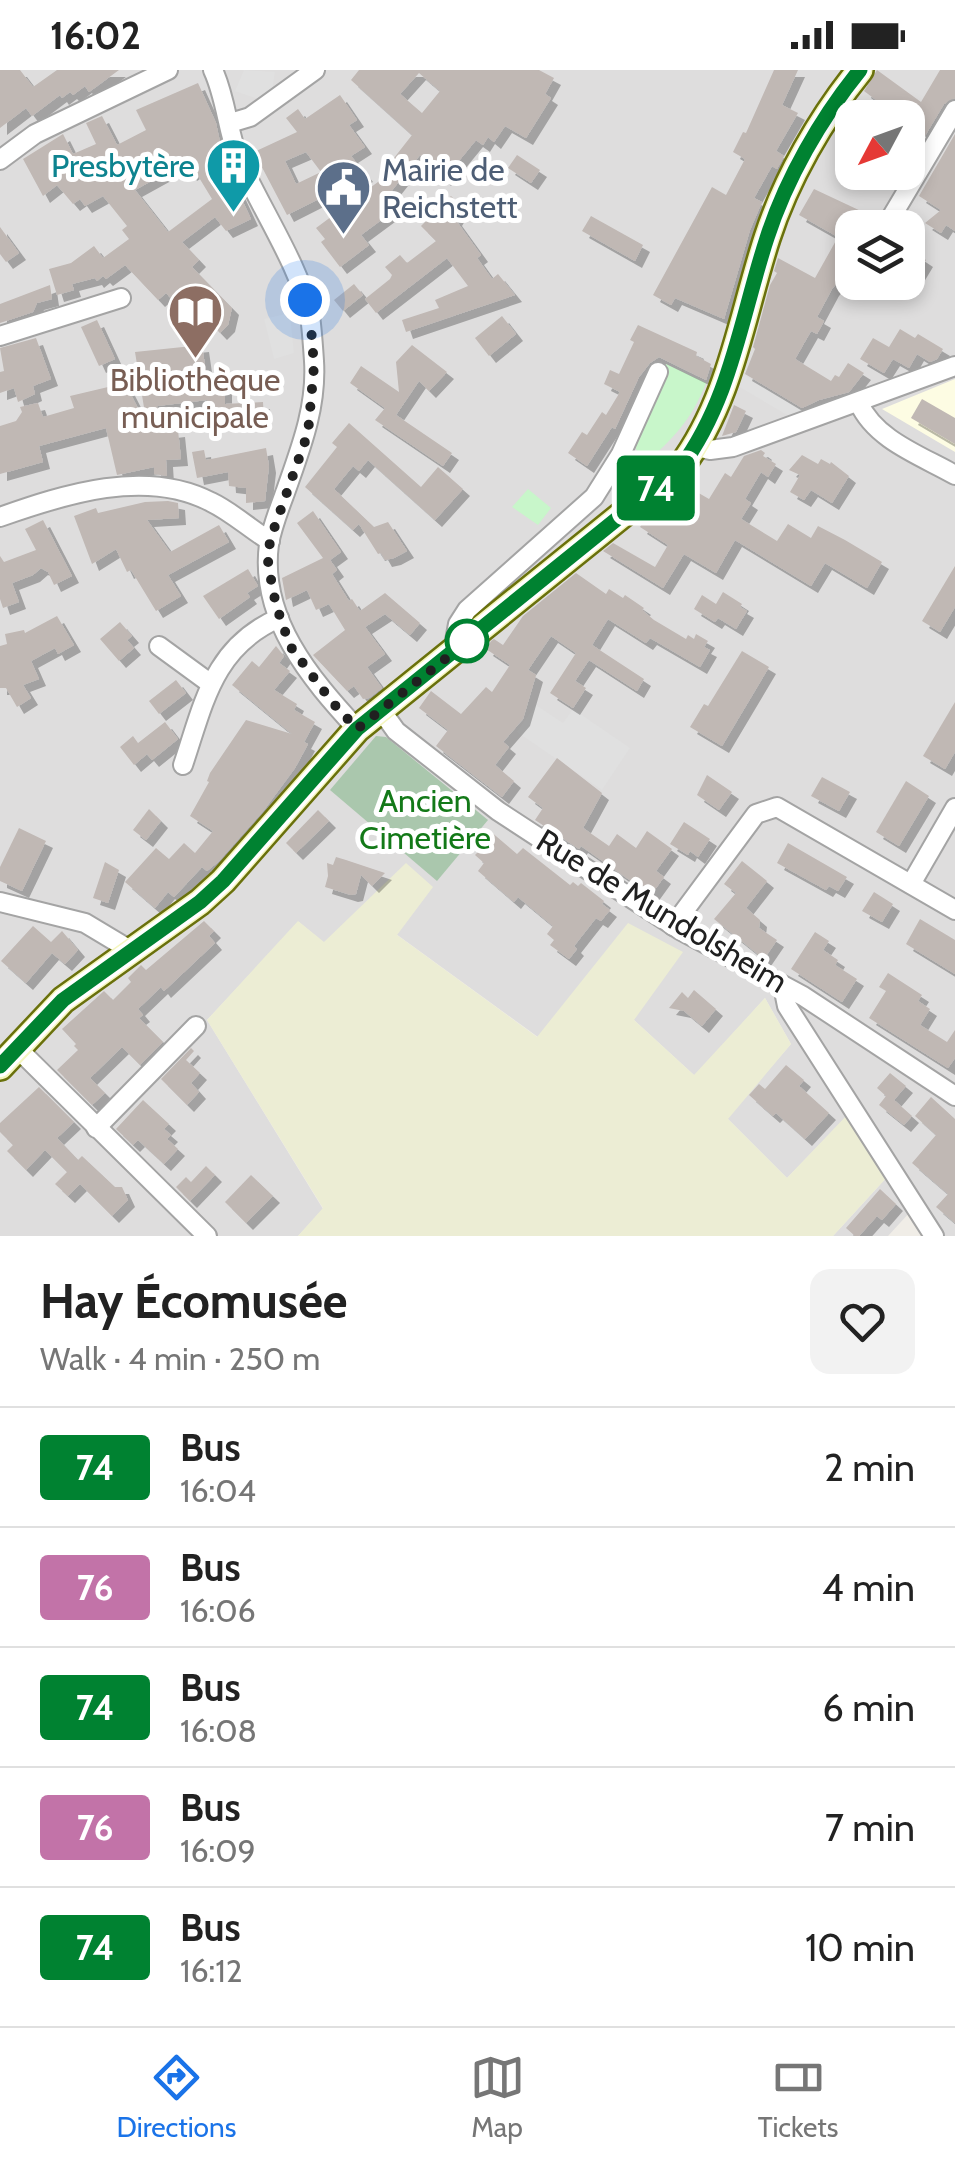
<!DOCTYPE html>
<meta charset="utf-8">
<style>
:root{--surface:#fff;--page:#f2f2f2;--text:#222;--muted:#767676;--line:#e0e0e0;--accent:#1a73e8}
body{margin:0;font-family:Cabin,sans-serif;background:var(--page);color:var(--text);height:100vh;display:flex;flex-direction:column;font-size:38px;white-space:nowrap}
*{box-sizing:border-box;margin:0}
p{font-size:32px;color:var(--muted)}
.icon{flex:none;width:55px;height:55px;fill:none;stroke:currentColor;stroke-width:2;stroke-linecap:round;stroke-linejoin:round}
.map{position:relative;height:1166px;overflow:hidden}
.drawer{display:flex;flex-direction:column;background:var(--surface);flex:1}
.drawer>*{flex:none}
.badge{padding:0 20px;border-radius:8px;font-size:35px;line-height:65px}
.needle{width:65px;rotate:229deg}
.fabs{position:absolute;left:835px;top:30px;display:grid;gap:20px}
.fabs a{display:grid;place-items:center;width:90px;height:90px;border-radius:20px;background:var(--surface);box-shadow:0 5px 15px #0003;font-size:50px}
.you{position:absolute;width:50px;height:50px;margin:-25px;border:8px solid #fff;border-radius:50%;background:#1a73e8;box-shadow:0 0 0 15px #1a73e833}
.map>.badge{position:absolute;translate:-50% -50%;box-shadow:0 0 0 5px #fff}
.round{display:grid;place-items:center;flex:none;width:105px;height:105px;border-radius:20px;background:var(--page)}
.headline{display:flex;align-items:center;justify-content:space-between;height:170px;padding:0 40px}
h1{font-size:48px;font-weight:700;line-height:75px}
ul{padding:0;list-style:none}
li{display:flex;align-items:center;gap:30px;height:120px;padding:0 40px;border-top:2px solid var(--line)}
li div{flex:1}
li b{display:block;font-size:38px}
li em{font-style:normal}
li .badge{min-width:110px;font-weight:700;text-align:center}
.status{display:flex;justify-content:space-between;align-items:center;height:70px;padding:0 50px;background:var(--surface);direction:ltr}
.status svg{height:28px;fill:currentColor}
.tab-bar{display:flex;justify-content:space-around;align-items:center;height:140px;border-top:2px solid var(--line);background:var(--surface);font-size:28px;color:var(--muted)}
.tab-bar a{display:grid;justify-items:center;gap:5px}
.tab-bar .on{color:var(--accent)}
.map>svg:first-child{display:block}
.residential{fill:#dedddd;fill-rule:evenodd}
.education{fill:#fdfce3}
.farmland{fill:#ecedd4}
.cemetery{fill:#aac7ad}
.park{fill:#c8f6ca}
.parking{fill:#e0e0e0}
.building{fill:#c0b8b4;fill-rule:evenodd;filter:url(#shadow)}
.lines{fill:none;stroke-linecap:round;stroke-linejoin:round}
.street-casing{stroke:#a4a4a4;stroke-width:22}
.secondary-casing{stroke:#6a710c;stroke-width:30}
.street{stroke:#fff;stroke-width:18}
.secondary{stroke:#f5f6bf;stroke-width:25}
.line-casing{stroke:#fff;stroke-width:22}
.line{stroke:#008231;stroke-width:15}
.walk{stroke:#202020;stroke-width:10;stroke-dasharray:0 18}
.stop-dot{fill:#fff;stroke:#008231;stroke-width:5}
.labels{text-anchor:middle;stroke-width:10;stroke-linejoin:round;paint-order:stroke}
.culture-label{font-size:32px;fill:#0d838f;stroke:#fff;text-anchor:end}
.service-label{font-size:32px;fill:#4e5e75;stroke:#fff;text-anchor:start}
.education-label{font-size:32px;fill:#785e54;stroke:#fff}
.park-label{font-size:32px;fill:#137918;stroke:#fff}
.street-label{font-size:32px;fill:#202020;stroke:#fff}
</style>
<div class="status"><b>16:02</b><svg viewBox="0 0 49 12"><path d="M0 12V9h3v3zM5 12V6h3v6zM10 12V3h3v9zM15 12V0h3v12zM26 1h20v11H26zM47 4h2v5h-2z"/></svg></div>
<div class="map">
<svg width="955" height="1166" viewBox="0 0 955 1166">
<defs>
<filter id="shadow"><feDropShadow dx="7" dy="7" stdDeviation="0" flood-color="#0004"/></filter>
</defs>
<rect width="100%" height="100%" fill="#f0ede7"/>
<path class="residential" d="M0,0H955V1166H926L911,1141L888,1166H833L888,1106L849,1044L787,1108L727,1048L791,974L765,928L695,1006L634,950L538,967L396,864L323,872L299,852L207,950L323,1139L298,1166H0ZM852,48H908V102H852ZM852,158H908V212H852Z"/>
<polygon class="education" points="955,309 955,382 882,339"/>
<polygon class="farmland" points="406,793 433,817 397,865 537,967 628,853 683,882 634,950 694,1005 765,928 791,974 728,1049 787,1108 849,1043 888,1106 833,1166 298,1166 323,1138 207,950 298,851 324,872"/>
<polygon class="cemetery" points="376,666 386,667 488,750 437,811 330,720"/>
<g class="park">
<path d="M666,294L706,313C691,351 674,367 644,395L632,371Z"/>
<polygon points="528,419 551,438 538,455 512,437"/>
</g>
<g class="parking">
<polygon points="244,0 275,2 272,22 261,30 235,21"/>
<polygon points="290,243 294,283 274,289 264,249"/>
<polygon points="741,303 810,344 794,349 738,316"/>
<polygon points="536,635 563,653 573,639 630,678 602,720 517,662"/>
</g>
<g class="building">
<polygon points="0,0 20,0 33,17 57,0 119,0 89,22 85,16 73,25 70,22 62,28 60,25 32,46 26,38 0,58"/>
<path d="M359,0H539L554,8L545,24L551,28L526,68L505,56L494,72L488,67L483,75L476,70L444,109L420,85L386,128L388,130L384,134L390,142L388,145L361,165L369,175L340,197L321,172L325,169L316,158L386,106L383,102L412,65L351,10ZM419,3L440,21L422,43L400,24Z"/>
<polygon points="774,0 798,0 782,35 798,43 776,81 784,86 777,99 772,96 754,128 762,132 750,160 724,249 675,228 671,235 653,225 712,117 726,125 745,89 733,82 743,62 746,63"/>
<polygon points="877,0 921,32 940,0 955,0 955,28 944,34 916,81 910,78 921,61 908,53 908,48 900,48 864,21"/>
<path d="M198,13L216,53L227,105L230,104L251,149L226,161L215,147L182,172L199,190L192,197L232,238L228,255L220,263L198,240L200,259L166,223L158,230L125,195L106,209L103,206L97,211L95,208L72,214L74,220L57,225L49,199L71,193L94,176L103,188L129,169L122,160L127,156L103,126L85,136L80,129L73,134L57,115L43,126L23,89L63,64L73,84L96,74L86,53L102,46L117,75L146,60L136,40ZM184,93L190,104L195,101L212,129L168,162L135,120Z"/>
<path d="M340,25L357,50L349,55L365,77L351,86L366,105L287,145L254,82L297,62L286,48L298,39L305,49ZM306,82L321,102L296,114L285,91Z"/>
<polygon points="955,64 955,161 946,155 941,163 925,153 941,140 919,126"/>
<polygon points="517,85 540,100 531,113 508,98"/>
<polygon points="814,119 863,142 852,158 852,198 845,213 840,210 832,219 817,247 824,251 817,264 811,261 795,289 831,311 835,305 839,307 848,293 864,303 849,322 819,330 802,338 745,304 755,279 753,277 770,215 777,203 774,201 778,188 815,208 838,167 799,145"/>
<polygon points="451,126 462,137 455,149 481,185 477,188 492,209 498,204 515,225 406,262 402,250 439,238 435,230 468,216 447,188 376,243 365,229 390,209 392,205 385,197 400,185 407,193 436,171 421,156"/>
<polygon points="591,146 643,175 635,191 582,161"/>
<polygon points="0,157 19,183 6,192 0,184"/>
<polygon points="908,178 926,190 908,220"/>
<polygon points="354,214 363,225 343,241 334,230"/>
<polygon points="50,215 52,229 37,233 33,242 0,253 0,234"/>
<polygon points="502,246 516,264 489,286 475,268"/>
<polygon points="97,250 115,289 99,296 81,257"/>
<polygon points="638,255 697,282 696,286 711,294 706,310 659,287 650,293 639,307 615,359 612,357 587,396 568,383 582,362 587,365 602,342 606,345 620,322 604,314 610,300 619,304 634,272 630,270"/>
<polygon points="900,259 915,268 918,264 943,279 937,289 930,292 917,284 909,298 893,289 884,303 860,289 873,268 889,277"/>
<polygon points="36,268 51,309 33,316 35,324 18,332 14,318 0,323 0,302 4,301 0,278"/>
<polygon points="202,275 208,316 225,315 225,334 263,332 264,349 211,352 207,330 157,336 162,362 178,360 181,389 166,390 167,406 154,404 154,397 117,405 106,358 39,376 43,392 0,404 0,356 16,351 22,342 20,337 38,333 43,347 74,338 70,326 125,313 147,356 135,282"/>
<polygon points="412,275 447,302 429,321 419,311 396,345 452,383 443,396 375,350 385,338 350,313 361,296 399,322 396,292"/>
<polygon points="922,329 955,348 955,374 911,348"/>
<polygon points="734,335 746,341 736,362 722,366"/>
<polygon points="349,353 421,417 438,397 463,419 435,450 368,390 359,401 353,396 334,419 374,457 388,452 407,481 394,488 385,490 381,483 378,484 359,454 353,460 305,417 337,377 332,373"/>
<polygon points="266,378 269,396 265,431 246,433 246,418 229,416 228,402 197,408 192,382 204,380 206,390"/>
<polygon points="761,380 765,383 763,386 776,394 768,407 761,402 745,429 751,433 741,449 777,471 788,454 811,468 818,456 845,470 882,492 867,518 825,493 811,516 735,470 716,503 684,484 663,518 603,481 613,473 655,497 668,475 640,457 648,444 652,441 669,452 690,418 709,429 725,403 731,407 744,386"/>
<polygon points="802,385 818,394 821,389 830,394 831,392 849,406 832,433 811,420 804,430 790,422 800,405 789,400"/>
<polygon points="168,431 178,433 179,448 147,450 170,482 219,455 229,472 168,505 181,526 156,541 131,500 127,502 116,479 92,494 74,446 96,438 98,443 145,432"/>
<polygon points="313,441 341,482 330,490 337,500 332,504 349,531 352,529 360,541 385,523 420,553 410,565 385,544 365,557 385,584 367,597 382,618 369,628 363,629 354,616 347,621 313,585 345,560 329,534 316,540 307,520 286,530 282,508 323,488 297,453"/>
<polygon points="43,450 72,506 54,515 48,502 41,498 33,505 12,513 19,532 3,538 0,529 0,486 4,492 36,480 25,459"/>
<polygon points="955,496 955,537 940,562 922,551"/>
<polygon points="248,499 258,516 247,523 250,527 219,549 203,526"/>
<polygon points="576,503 606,524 609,519 623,528 625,525 644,538 642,540 654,550 686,569 688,565 694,569 696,564 708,571 704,577 710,580 700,597 650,568 646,573 608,549 592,575 644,609 637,621 589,590 575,611 586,618 573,638 550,623 576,583 551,566 528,600 536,605 523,649 503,672 509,677 495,695 514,711 502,727 436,676 448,660 419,638 431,621 461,644 486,617 492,622 510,595 486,579 491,571 494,569 503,575 523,546"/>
<polygon points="723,522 742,534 740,537 747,541 736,559 718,548 715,552 694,539 702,525 716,534"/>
<polygon points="57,546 74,575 58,584 55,578 31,591 39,609 23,615 31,628 17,637 6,618 0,618 0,576 7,574 5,564 24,560 25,563"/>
<polygon points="120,552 132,566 127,570 134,578 119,591 100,569"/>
<polygon points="276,576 284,586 279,593 290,601 274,620 297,634 294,640 315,652 304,672 308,674 295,698 264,740 218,792 207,801 202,797 174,827 168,822 155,838 125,812 156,778 169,789 184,773 195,783 213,761 190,746 209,712 207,711 210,703 246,650 292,664 232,615 252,591 259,597"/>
<polygon points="742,581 769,597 722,676 690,657 704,634 708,636"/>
<polygon points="176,610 186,623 159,644 149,631"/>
<polygon points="955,632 955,682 945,699 923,686"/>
<polygon points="165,652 178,669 152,690 147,684 134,695 120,677 133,666 138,673"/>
<polygon points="557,688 602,723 583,758 609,776 617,764 636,778 647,761 672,779 656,801 664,807 651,825 581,776 579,779 535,750 543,738 528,727"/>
<polygon points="707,705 732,722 719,740 697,725"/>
<polygon points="822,707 850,722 839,741 811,726"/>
<polygon points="906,711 929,726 899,776 876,762"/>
<polygon points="149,739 161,751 146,770 133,760"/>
<polygon points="318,740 329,751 296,783 286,773"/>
<polygon points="684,752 710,769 698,787 690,781 688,785 670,774"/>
<polygon points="19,758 46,771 22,821 0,811 0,797"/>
<polygon points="490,761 517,784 523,778 570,815 573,812 578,816 581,813 604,831 602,834 610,840 601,851 596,848 574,876 577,879 569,889 550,875 554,870 547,864 553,856 518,827 514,832 478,801 484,793 475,785 479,781 476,778"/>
<polygon points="788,773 847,807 838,821 829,816 826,820 777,793"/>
<polygon points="336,787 346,790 385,803 372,816 361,805 356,824 351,825 325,817 328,806 327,793 333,795"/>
<polygon points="742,791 767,811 746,838 760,850 759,858 777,870 764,889 714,849 736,823 724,814"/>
<polygon points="105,792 119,800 108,833 93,828"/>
<polygon points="874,822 893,834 882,852 862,841"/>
<polygon points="920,849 955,870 955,904 906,874"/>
<polygon points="204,851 214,861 209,866 215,873 164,921 161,917 138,939 143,945 139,948 163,972 140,995 122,977 90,1008 105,1023 92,1035 57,1000 78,980 74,976 76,974 62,959 104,921 113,930 131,912 128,908 141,895 146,900"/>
<polygon points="33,856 51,872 62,861 78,880 65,894 52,883 26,913 1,891"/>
<polygon points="815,862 829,871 823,880 838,890 835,895 857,909 842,932 791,899"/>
<polygon points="888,903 922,925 918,931 930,939 920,955 947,972 955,960 955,988 948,998 869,948 886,921 879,917"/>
<polygon points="694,920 716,939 702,956 684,941 669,938 682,922 688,928"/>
<polygon points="191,978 194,981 186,990 200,1003 191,1013 199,1022 187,1035 161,1009"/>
<polygon points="786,995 804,1010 799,1016 829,1043 805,1069 776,1043 773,1046 749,1025 759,1014 765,1019"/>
<polygon points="890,1003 906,1016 894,1030 912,1046 904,1055 879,1035 886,1026 877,1018"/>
<polygon points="39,1017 74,1052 57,1068 78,1090 82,1086 115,1117 122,1117 128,1130 112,1146 80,1114 68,1126 55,1114 67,1102 45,1080 26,1100 7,1081 13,1075 0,1062 0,1053"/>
<polygon points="931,1027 955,1049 955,1153 936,1137 948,1124 912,1093 936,1065 915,1046"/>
<polygon points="143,1030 169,1054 164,1059 171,1065 167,1069 178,1079 164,1094 138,1070 133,1075 116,1059"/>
<polygon points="206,1096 215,1105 190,1131 176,1117 186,1107 191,1112"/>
<polygon points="251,1105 273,1126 246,1153 225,1132"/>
<polygon points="880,1119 896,1134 882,1150 877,1146 859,1166 855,1166 846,1158"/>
</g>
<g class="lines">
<defs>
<g id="street">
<path d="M213,0C226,28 227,59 238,87C258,134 301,198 310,246C312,260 313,276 314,291C317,338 300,380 285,423C279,439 272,457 269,474C259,548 310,608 357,659"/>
<polyline points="230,53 250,47 315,0"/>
<polyline points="0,90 35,64 168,0"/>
<polyline points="889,151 955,40"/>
<polyline points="0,266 121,228"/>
<path d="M859,333C875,370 922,386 955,405"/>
<polyline points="696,377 710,380 733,377 955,296"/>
<path d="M0,447C65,424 146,398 211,432C232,442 250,459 270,471"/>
<polyline points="159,576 211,614"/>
<polyline points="453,582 458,554 467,540 594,427 621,384 658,302"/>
<polyline points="381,640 396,661 498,741 680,860 803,926 955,1026"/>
<path d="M183,695C204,633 213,577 279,548"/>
<polyline points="911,814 955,738"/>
<polyline points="0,832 85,853 130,880"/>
<polyline points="673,856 756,744 777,737 955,840"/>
<polyline points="783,916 787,936 934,1166"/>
<polyline points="17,978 207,1166"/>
<polyline points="96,1058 196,956"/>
</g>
<path id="secondary" d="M0,997L63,930L200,832L223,811L357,659L680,398C731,330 741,248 767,168C786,109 821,48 860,0"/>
</defs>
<use href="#street" class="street-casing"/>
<use href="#secondary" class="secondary-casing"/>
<use href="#street" class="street"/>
<use href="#secondary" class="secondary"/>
</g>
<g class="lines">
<defs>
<path id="line" d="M0,996L63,930L200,832L223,811L357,659L680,398C731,330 741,247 767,168C786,109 821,48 860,0"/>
</defs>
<use href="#line" class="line-casing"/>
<use href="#line" class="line"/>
<polyline class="walk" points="305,230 310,244 314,296 308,363 270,470 268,494 276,535 290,576 332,632 357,659 454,582 454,567 467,571"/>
</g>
<defs>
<symbol id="building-pin" viewBox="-11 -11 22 30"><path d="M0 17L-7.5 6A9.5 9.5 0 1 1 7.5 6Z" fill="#0f9aa8" stroke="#fff"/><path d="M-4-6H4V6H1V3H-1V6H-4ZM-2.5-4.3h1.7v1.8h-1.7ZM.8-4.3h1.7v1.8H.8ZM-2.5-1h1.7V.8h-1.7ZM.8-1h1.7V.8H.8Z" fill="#fff"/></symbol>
<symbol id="civic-pin" viewBox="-11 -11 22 30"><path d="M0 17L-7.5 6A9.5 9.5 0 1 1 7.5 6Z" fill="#5c6f8a" stroke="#fff"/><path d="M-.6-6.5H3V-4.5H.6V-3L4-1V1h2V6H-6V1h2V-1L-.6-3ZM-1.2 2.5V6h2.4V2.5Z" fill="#fff"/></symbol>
<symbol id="library-pin" viewBox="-11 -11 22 30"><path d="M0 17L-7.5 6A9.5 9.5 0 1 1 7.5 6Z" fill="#8d6e63" stroke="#fff"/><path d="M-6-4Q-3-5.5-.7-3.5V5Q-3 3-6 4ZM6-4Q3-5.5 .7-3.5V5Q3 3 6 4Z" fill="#fff"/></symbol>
</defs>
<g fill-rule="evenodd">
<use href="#building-pin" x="202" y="64" width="63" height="86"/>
<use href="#civic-pin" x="312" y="86" width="63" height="86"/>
<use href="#library-pin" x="164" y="210" width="63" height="86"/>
</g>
<circle class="stop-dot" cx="467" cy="571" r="20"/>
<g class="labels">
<g class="culture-label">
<text x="195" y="107">Presbytère</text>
</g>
<g class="service-label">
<text x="382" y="111">Mairie de<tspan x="382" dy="37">Reichstett</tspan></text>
</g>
<g class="education-label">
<text x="195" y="321">Bibliothèque<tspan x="195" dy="37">municipale</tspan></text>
</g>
<g class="park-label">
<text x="425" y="742">Ancien<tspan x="425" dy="37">Cimetière</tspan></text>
</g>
<g class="street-label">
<text transform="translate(662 841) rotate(31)" y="11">Rue de Mundolsheim</text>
</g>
</g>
</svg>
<div class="fabs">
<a><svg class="needle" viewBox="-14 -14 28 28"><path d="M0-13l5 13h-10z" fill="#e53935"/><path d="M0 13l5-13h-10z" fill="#767676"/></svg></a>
<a><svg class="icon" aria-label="layers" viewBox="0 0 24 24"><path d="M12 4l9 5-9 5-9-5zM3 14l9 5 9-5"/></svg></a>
</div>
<div class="you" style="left:305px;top:230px"></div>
<b class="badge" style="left:656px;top:418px;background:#008231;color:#fff">74</b>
</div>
<section class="drawer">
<div class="headline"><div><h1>Hay Écomusée</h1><p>Walk · 4 min · 250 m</p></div><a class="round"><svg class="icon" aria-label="heart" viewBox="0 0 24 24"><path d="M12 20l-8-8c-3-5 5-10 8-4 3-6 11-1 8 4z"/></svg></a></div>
<ul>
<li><span class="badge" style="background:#008231;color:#fff">74</span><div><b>Bus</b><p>16:04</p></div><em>2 min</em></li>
<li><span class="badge" style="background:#c273a8;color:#fff">76</span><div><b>Bus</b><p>16:06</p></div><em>4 min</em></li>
<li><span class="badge" style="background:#008231;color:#fff">74</span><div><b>Bus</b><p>16:08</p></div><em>6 min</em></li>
<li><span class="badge" style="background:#c273a8;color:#fff">76</span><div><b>Bus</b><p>16:09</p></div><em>7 min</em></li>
<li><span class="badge" style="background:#008231;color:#fff">74</span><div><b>Bus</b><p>16:12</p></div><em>10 min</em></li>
</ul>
</section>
<nav class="tab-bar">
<a class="on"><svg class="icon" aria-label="directions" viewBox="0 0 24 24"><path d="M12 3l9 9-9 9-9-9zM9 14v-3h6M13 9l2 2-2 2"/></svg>Directions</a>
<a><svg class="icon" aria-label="map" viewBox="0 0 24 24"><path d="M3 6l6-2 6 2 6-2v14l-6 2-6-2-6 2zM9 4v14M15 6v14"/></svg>Map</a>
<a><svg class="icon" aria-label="tickets" viewBox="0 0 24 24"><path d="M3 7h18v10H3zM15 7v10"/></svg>Tickets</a>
</nav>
